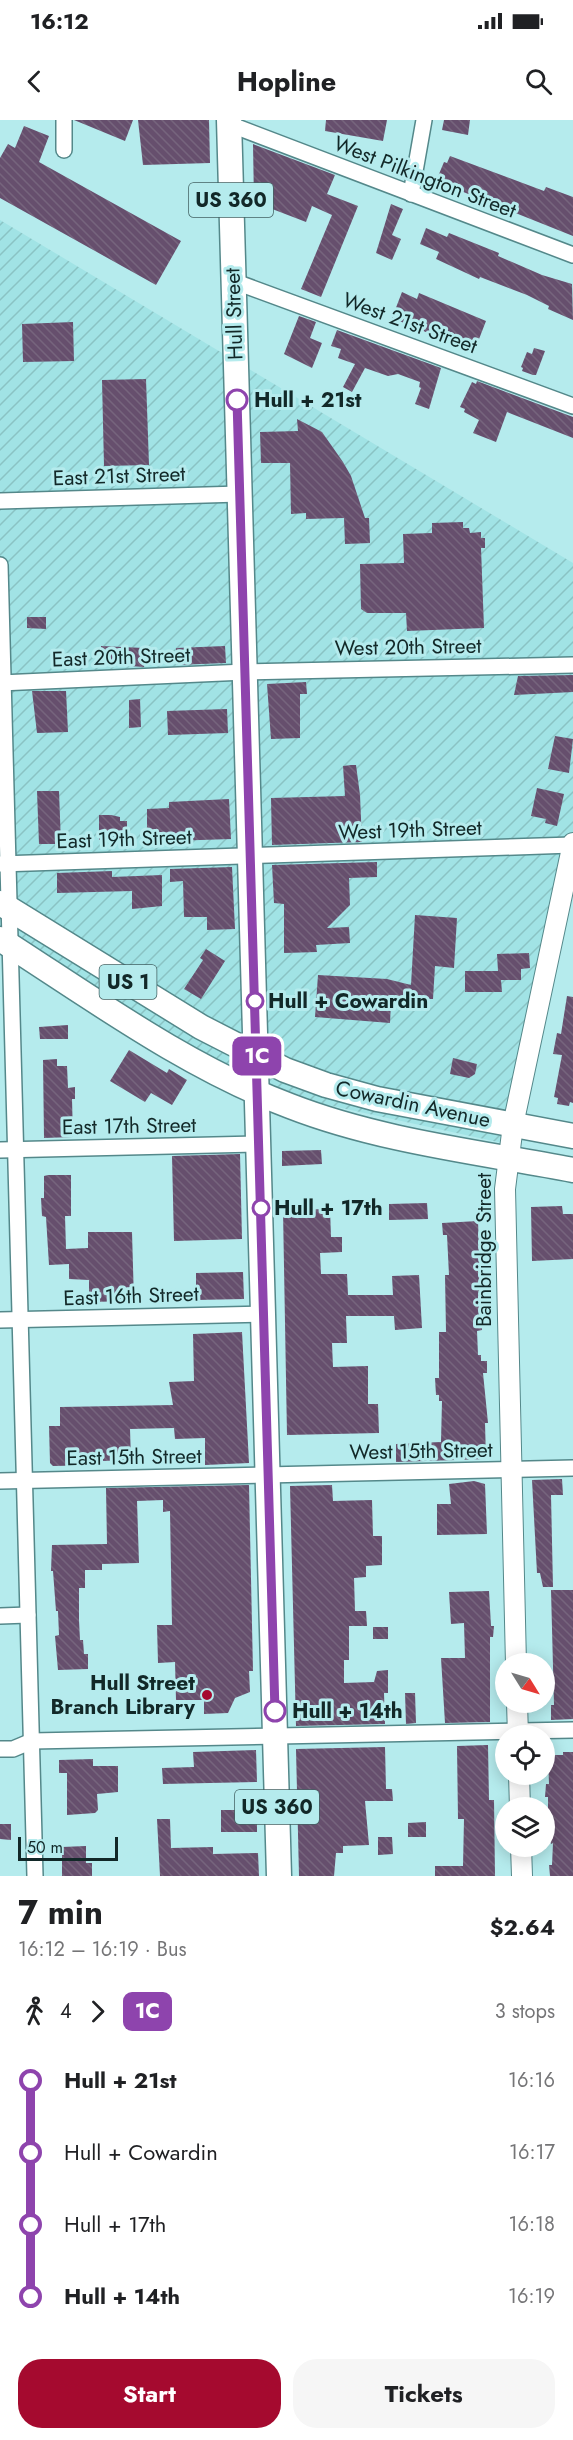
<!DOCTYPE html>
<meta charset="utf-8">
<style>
:root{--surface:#fff;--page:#f6f6f6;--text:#202124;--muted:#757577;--accent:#a50a2f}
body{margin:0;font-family:Jost,sans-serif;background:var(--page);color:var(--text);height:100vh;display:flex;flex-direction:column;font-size:22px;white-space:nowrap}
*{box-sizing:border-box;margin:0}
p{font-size:20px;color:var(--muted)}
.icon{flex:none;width:33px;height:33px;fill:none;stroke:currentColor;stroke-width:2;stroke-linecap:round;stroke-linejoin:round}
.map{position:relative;height:1756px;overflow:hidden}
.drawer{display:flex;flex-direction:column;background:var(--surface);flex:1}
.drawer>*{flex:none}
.badge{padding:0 12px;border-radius:9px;font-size:21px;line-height:39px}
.needle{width:39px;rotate:127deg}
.controls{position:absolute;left:495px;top:1533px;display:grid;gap:12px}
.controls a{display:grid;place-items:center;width:60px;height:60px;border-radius:50%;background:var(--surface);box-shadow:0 3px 15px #0003;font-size:30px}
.scale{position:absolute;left:18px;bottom:15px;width:100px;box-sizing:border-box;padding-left:6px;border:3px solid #122828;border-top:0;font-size:16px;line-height:21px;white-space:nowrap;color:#122828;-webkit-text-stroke:4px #b5ebed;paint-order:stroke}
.map>.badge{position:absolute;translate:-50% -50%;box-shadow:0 0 0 3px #fff}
.legs{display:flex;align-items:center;gap:9px;height:66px;padding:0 18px;font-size:20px}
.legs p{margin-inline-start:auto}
.headline{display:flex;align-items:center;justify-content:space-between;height:102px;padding:0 18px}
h1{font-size:33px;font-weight:700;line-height:45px}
.button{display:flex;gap:12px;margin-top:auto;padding:12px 18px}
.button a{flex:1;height:69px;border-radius:24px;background:var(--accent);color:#fff;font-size:24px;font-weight:700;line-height:69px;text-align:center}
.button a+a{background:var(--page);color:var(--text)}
ul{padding:0 18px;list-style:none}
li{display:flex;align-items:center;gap:21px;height:72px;font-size:22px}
li i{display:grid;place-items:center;width:9px;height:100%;margin:0 8px;background:currentColor}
li i::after{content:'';width:15px;height:15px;margin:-8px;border:4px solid;border-radius:50%;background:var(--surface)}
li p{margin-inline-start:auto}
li:first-child i{background:linear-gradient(#0000 50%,currentColor 0)}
li:last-child i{background:linear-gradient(currentColor 50%,#0000 0)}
.status{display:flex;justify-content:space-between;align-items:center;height:42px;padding:0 30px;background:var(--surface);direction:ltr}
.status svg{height:16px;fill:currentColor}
header{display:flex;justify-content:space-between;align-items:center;height:78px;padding:0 18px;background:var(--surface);font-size:27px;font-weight:700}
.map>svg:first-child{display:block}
.industrial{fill:url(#industrial-furrows)}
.building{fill:url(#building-back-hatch)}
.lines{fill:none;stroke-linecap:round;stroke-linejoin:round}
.minor-casing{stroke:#54888a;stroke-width:18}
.tertiary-casing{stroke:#54888a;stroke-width:22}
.primary-casing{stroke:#54888a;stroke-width:27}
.minor{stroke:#fff;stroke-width:15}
.tertiary{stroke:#fff;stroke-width:20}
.primary{stroke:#fff;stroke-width:24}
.line-1-casing{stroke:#fff;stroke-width:14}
.line-1{stroke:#8e44ad;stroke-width:9}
.stop-1-dot{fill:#fff;stroke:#8e44ad;stroke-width:3}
.poi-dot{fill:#a50a2f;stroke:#b5ebed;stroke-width:2}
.labels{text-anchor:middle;stroke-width:6;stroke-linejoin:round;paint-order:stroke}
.shield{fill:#b5ebed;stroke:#436263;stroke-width:1.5}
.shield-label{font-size:20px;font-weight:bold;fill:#122828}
.street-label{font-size:21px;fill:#122828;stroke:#b5ebed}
.stop-label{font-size:21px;font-weight:bold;fill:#122828;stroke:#b5ebed;text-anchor:start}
.poi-label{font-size:21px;font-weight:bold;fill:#122828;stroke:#b5ebed;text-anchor:end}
</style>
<div class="status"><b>16:12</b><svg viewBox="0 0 49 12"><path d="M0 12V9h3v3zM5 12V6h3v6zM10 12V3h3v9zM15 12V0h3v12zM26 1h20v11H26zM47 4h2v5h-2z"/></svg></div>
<header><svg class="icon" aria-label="back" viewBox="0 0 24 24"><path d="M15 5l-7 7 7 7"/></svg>Hopline<svg class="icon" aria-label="search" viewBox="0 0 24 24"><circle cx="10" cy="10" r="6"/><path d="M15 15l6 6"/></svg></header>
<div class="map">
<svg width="573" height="1756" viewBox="0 0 573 1756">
<defs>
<pattern id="industrial-furrows" width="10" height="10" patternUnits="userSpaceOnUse" patternTransform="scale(1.5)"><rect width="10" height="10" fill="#a1e3e5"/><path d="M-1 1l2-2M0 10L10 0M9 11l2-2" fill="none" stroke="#8ac3c4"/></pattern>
<pattern id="building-back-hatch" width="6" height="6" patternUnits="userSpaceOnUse" patternTransform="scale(1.5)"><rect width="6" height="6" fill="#664f6d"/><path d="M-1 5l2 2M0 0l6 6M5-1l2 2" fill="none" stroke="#76657d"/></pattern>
</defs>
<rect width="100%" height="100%" fill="#b5ebed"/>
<polygon class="industrial" points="0,100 573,443 573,712 507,1024 245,967 0,813"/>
<g class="building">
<polygon points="74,0 133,0 125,21"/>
<polygon points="138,0 209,0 210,43 143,45"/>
<polygon points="326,0 387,0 383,21 325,11"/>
<polygon points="444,0 470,0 468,15 442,10"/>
<polygon points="24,6 49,16 39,42 181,121 156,165 0,78 0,38 8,24 15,28"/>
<polygon points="253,24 335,55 327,74 358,86 321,177 301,169 332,95 312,86 306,102 254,82"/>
<polygon points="450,36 544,71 546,67 573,77 573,116 436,61 444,42 447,43"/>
<polygon points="391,84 403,89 392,115 401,119 392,140 376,133"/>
<polygon points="426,108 447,117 449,113 499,133 498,136 542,155 572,164 573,200 548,189 549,186 527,175 480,157 479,159 436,139 439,132 420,124"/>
<polygon points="402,172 417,179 419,173 486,201 474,232 392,198"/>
<polygon points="299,196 316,202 310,218 322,223 312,248 284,234"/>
<polygon points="73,202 74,241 23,242 22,204"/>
<polygon points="337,210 441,248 429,289 415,284 421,268 419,267 420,262 398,254 388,256 365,248 352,272 343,267 355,244 338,238 341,229 331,226"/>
<polygon points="534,228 545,231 536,255 533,255 522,251 523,248 521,247 527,232 532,234"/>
<polygon points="146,259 149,345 104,346 102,260"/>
<polygon points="477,261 573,297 573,318 507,292 496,322 473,313 479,300 464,292 465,289 460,287 472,262 476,264"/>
<polygon points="297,299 322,312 343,342 351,356 365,398 369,398 370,423 345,424 344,398 306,399 306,393 291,394 290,343 261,343 260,312 298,311"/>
<polygon points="463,402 463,408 469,408 470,413 481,412 481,418 485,418 485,428 481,428 484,508 407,511 406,493 367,493 361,489 360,444 404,443 403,414 432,413 432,403"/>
<polygon points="27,497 46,497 46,509 27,508"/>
<polygon points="101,526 144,528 144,547 101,544"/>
<polygon points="225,526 226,543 177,545 176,528"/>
<polygon points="573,555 573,572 514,575 518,556"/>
<polygon points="306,562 307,574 300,574 300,618 271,619 267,564"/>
<polygon points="32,571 66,571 68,612 37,613"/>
<polygon points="140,579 141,607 129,608 129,580"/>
<polygon points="227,589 228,613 168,615 167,591"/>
<polygon points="555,616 573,619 569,653 548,649"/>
<polygon points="351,645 356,645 360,675 362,722 272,725 271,678 345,676 343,646"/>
<polygon points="537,668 564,674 557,706 545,703 546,699 531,696"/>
<polygon points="37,671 59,671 61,724 39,724"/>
<polygon points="229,679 231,719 170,721 170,716 147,716 147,689 169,688 169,682"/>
<polygon points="99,695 111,695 120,697 120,701 127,701 127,720 99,720"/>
<polygon points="377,742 377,757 349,758 350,785 327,808 349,807 350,823 316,825 317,832 284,833 284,784 274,783 272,745"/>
<polygon points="232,747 235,809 207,810 207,797 184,797 183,761 170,762 170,749"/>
<polygon points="112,751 112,757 162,755 162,786 132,789 132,771 57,773 57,753"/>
<polygon points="415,795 457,798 454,848 435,846 433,879 422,879 421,885 391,883 390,903 315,897 318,855 387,859 411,865"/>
<polygon points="206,829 225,841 201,879 184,869 203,840 200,838"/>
<polygon points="529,833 530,848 521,849 521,860 501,860 502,872 465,872 465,851 498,851 497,834"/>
<polygon points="567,876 573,877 573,983 570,982 569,986 557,984 558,978 554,977 562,935 553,934 557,913 561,914"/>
<polygon points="68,905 68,919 40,919 39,907"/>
<polygon points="129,930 167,953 169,949 187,960 172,985 151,973 145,982 110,961"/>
<polygon points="453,938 477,944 475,954 469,958 450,954"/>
<polygon points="57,939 57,946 67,946 68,968 75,967 75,979 72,979 73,1017 44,1018 43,940"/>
<polygon points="321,1030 322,1044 282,1046 282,1031"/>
<polygon points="240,1034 242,1119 174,1121 172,1036"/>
<polygon points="48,1055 71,1055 71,1096 65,1096 66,1129 88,1128 88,1112 132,1112 134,1181 89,1182 89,1160 69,1159 69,1144 49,1145 46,1097 42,1096 41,1078 44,1078 44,1056"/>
<polygon points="427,1083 428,1099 389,1100 389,1084"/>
<polygon points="562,1086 563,1094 573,1094 573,1139 532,1141 531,1087"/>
<polygon points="330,1089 331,1117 342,1117 342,1132 320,1133 321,1154 347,1154 348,1175 393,1175 392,1156 419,1155 422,1208 395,1210 394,1196 346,1196 347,1223 332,1223 333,1247 368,1246 368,1284 378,1284 379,1313 287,1315 283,1090"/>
<polygon points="478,1101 482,1210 477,1211 478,1235 481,1235 481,1241 487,1241 487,1253 483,1253 488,1303 485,1303 486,1339 396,1342 396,1324 441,1322 442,1281 439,1281 439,1275 436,1275 435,1258 439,1258 439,1212 446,1212 445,1155 449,1155 447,1115 443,1115 442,1103"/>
<polygon points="243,1152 244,1179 196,1180 196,1153"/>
<polygon points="242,1212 249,1343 205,1345 205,1318 175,1319 174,1308 130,1309 131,1340 102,1341 102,1345 53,1346 50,1343 49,1306 60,1306 60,1287 173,1285 169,1262 194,1261 193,1214"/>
<polygon points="562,1359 563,1375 551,1375 553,1467 543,1467 540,1453 537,1453 532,1360"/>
<polygon points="474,1361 485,1364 487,1414 437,1415 437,1384 451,1384 449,1364"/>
<polygon points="249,1365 253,1551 249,1551 250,1572 235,1578 228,1593 204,1594 204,1580 176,1580 175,1542 158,1543 157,1505 172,1505 170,1391 163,1392 163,1380 137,1381 139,1443 102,1444 102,1450 85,1450 85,1468 79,1468 79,1500 80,1520 83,1520 84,1534 88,1534 88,1549 58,1550 55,1516 59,1515 58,1491 56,1491 53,1451 51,1451 52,1425 107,1424 106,1368"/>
<polygon points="332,1365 333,1381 372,1380 373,1416 382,1416 382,1445 366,1446 366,1457 354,1458 355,1491 366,1491 367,1506 349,1506 349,1540 344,1540 344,1563 374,1562 377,1551 388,1550 388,1573 384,1573 385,1604 296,1606 290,1366"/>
<polygon points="551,1470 573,1470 573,1599 551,1600 551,1585 554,1585"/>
<polygon points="489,1471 491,1506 494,1506 493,1517 490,1517 490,1602 445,1603 441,1538 465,1538 464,1503 451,1504 449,1472"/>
<rect x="373" y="1507" width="15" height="12"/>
<polygon points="405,1573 415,1573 416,1603 406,1604"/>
<polygon points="488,1625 489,1680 494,1680 495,1756 435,1756 435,1746 463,1746 464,1699 458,1699 457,1626"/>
<polygon points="385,1627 386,1669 392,1669 393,1681 365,1681 369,1725 343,1726 343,1733 336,1733 334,1756 299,1756 296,1629"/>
<polygon points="256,1630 257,1662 163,1664 162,1648 194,1647 193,1632"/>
<polygon points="563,1632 573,1632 573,1756 550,1756 549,1745 552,1745 553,1723 551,1724 548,1707 548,1677 545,1677 546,1664 549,1664 548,1635 563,1635"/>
<polygon points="93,1639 93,1646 118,1646 118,1672 97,1674 98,1690 95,1693 67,1695 67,1653 59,1653 59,1640"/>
<rect x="221" y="1690" width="36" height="22"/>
<polygon points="157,1699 170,1699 171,1728 213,1727 213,1734 258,1733 259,1756 160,1756"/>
<polygon points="426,1702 426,1717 408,1717 408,1703"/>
<polygon points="0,1704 11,1704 11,1720 0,1719"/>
<polygon points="378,1717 392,1717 393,1734 378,1735"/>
<polygon points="86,1726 86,1743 92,1743 92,1756 62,1756 62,1727"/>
</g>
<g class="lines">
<defs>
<g id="minor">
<polyline points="64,0 64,30"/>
<polyline points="229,4 573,135"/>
<polyline points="411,74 424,0"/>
<polyline points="233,161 573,286"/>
<polyline points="0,381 240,374"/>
<polyline points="0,445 35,1756"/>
<polyline points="0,563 245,552 573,545"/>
<polyline points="0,744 572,725"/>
<polyline points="0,1030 260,1024"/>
<polyline points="0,1200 264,1194"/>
<polyline points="0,1361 573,1348"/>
<polyline points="0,1496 28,1495"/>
<polyline points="0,1629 13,1629 32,1621 573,1610"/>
</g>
<g id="tertiary">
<polyline points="516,1544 505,1069 513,1005 573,723"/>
<polyline points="517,1582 518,1616"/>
<polyline points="519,1654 520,1688"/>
<polyline points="521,1726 522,1756"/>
</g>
<g id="primary">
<polyline points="229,0 279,1756"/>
<polyline points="0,783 201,907 285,950 326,965 377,979 573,1016"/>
<path d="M0,819C92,878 188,948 290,986C380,1021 479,1032 573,1050"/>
</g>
</defs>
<use href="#minor" class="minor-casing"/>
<use href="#tertiary" class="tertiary-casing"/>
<use href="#primary" class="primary-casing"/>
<use href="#minor" class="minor"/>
<use href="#tertiary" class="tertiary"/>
<use href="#primary" class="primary"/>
</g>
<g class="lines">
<defs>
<polyline id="line-1" points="237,280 275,1591"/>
</defs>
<use href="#line-1" class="line-1-casing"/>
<use href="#line-1" class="line-1"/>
</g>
<g class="stop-1-dot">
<circle cx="237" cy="280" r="10"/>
<circle cx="255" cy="881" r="8"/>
<circle cx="261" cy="1088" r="8"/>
<circle cx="275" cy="1591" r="10"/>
</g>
<circle class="poi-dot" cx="207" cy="1575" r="6"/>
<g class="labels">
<g class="shield">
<rect x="189" y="63" width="84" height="34" rx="4.5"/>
<rect x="99.5" y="845" width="57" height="34" rx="4.5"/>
<rect x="235" y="1670" width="84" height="34" rx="4.5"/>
</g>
<g class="shield-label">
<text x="231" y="87">US 360</text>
<text x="128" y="869">US 1</text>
<text x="277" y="1694">US 360</text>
</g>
<g class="street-label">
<text transform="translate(425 57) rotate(21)" y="7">West Pilkington Street</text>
<text transform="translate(234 194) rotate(-92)" y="7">Hull Street</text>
<text transform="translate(410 203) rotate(20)" y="7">West 21st Street</text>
<text transform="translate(119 356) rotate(-2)" y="7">East 21st Street</text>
<text transform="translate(408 527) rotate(-1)" y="7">West 20th Street</text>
<text transform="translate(121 537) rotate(-2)" y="7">East 20th Street</text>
<text transform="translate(410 710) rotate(-2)" y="7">West 19th Street</text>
<text transform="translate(124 719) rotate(-2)" y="7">East 19th Street</text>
<text transform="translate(413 984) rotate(12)" y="7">Cowardin Avenue</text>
<text transform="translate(129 1006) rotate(-1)" y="7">East 17th Street</text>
<text transform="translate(484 1130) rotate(-90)" y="7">Bainbridge Street</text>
<text transform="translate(131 1176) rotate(-2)" y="7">East 16th Street</text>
<text transform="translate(421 1331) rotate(-1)" y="7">West 15th Street</text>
<text transform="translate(134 1337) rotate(-1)" y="7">East 15th Street</text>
</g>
<g class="stop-label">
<text x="254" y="287">Hull + 21st</text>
<text x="268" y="888">Hull + Cowardin</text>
<text x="274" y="1095">Hull + 17th</text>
<text x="292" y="1598">Hull + 14th</text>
</g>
<g class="poi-label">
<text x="195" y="1570">Hull Street<tspan x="195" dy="24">Branch Library</tspan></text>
</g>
</g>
</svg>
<div class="controls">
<a><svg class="needle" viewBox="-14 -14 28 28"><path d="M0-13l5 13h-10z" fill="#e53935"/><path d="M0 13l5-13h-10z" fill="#757577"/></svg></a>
<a><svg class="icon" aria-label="locate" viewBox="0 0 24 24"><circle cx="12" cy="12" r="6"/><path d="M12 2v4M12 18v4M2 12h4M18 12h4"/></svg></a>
<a><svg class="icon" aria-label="layers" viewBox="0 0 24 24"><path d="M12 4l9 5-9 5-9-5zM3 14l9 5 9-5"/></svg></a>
</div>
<div class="scale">50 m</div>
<b class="badge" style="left:257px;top:936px;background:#8e44ad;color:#fff">1C</b>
</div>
<section class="drawer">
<div class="headline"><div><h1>7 min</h1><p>16:12 – 16:19 · Bus</p></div><b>$2.64</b></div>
<div class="legs"><svg class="icon" aria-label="walk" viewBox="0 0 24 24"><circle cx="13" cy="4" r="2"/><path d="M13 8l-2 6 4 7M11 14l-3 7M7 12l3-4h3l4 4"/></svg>4<svg class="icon" aria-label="forward" viewBox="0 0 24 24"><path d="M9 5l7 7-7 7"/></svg><b class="badge" style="background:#8e44ad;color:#fff">1C</b><p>3 stops</p></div>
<ul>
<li><i style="color:#8e44ad"></i><b>Hull + 21st</b><p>16:16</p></li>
<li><i style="color:#8e44ad"></i><span>Hull + Cowardin</span><p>16:17</p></li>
<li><i style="color:#8e44ad"></i><span>Hull + 17th</span><p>16:18</p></li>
<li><i style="color:#8e44ad"></i><b>Hull + 14th</b><p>16:19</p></li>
</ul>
<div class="button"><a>Start</a><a>Tickets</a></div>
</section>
